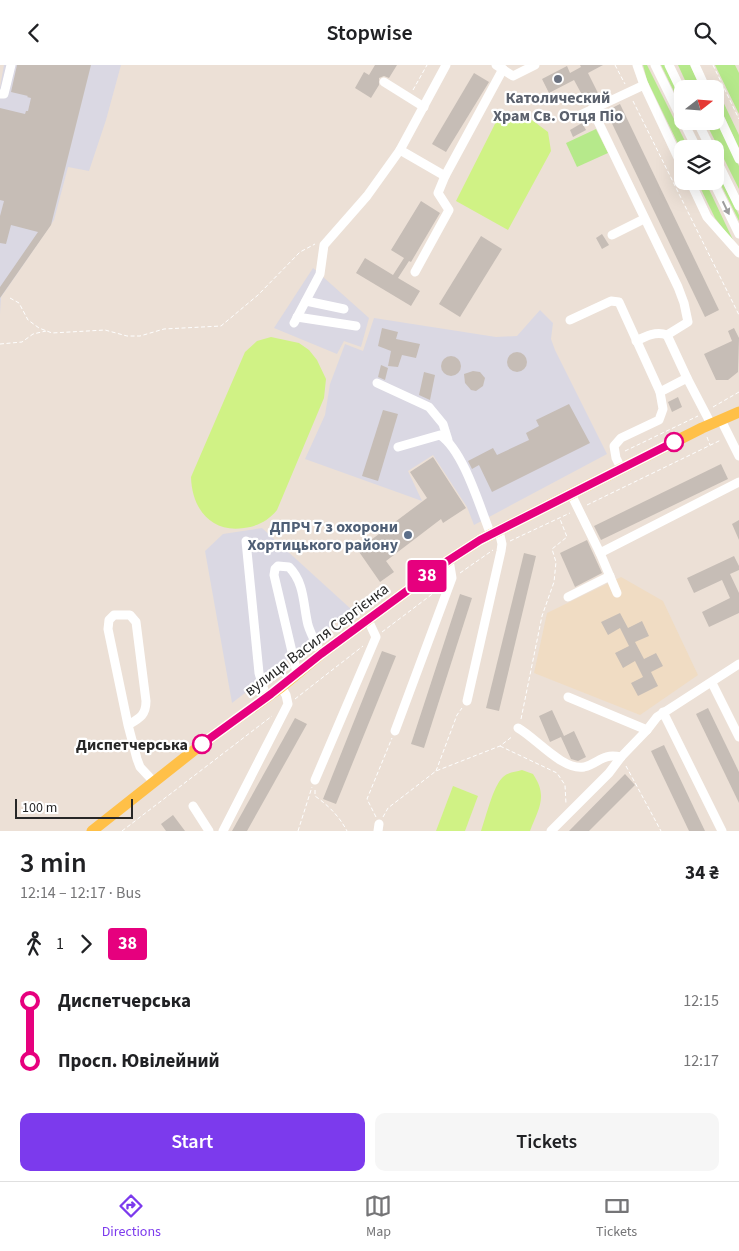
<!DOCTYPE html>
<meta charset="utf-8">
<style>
:root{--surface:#fff;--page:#f6f6f6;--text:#202124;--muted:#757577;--line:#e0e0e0;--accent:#7c3aed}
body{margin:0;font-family:"Source Sans 3",sans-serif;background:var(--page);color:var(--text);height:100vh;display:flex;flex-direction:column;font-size:19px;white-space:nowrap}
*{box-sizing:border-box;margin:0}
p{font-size:16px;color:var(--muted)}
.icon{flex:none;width:28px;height:28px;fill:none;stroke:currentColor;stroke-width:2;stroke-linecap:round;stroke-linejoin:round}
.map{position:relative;height:766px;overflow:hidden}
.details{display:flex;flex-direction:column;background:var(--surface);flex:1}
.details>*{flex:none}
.badge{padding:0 10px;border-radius:4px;font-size:18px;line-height:32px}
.needle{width:32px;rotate:73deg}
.controls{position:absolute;left:674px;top:15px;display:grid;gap:10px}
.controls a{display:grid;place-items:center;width:50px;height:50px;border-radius:10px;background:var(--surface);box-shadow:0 5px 20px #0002;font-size:25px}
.scale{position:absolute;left:15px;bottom:12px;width:118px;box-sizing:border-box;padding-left:5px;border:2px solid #272727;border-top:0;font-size:14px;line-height:18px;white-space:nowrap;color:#272727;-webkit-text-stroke:4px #fff;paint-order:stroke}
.map>.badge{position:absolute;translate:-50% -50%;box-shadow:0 0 0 2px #fff}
.legs{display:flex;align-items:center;gap:8px;height:55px;padding:0 20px;font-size:16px}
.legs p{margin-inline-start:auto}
.overview{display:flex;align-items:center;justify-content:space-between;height:85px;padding:0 20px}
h1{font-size:28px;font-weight:600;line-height:38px}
.cta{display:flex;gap:10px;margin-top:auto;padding:10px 20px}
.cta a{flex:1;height:58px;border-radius:10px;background:var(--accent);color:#fff;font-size:20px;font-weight:600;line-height:58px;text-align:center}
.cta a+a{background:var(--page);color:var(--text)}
ul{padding:0 20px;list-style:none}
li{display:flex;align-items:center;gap:18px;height:60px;font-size:19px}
li i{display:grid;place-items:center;width:8px;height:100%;margin:0 6px;background:currentColor}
li i::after{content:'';width:12px;height:12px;margin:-6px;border:4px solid;border-radius:50%;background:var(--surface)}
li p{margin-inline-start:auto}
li:first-child i{background:linear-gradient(#0000 50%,currentColor 0)}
li:last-child i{background:linear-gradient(currentColor 50%,#0000 0)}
header{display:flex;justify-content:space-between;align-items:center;height:65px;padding:0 20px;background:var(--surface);font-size:22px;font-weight:600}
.menu{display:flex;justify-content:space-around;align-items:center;height:70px;border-top:1px solid var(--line);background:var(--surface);font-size:14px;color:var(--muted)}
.menu a{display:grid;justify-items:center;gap:2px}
.menu .on{color:var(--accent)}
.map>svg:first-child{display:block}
.industrial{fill:#dad8e3}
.education{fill:#f0dcc3}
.green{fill:#b6e98b}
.pitch{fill:#d0f285}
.building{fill:#c6bdb6}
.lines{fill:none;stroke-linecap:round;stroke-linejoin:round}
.path{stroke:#fff;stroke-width:1;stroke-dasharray:4 2.5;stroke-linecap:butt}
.minor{stroke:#fff;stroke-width:9}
.major{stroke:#ffc048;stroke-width:11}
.oneway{fill:#9e9e9e}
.line-1-casing{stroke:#fff;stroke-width:11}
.line-1{stroke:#e6007e;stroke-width:8}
.worship-dot{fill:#6b7280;stroke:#fff;stroke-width:2}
.stop-1-dot{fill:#fff;stroke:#e6007e;stroke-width:2.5}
.service-dot{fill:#5c6f8a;stroke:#fff;stroke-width:2}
.labels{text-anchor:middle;stroke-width:4.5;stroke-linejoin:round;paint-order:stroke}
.worship-label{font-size:16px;font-weight:bold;fill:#5b616d;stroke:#fff}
.service-label{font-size:16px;font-weight:bold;fill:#4e5e75;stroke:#fff;text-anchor:end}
.street-label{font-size:16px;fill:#272727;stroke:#fff}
.stop-label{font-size:16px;font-weight:bold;fill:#272727;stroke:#fff;text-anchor:end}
</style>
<header><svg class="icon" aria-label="back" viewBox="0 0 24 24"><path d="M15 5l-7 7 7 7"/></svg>Stopwise<svg class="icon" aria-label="search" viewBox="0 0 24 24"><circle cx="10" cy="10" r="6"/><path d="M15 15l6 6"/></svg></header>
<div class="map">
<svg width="739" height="766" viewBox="0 0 739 766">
<rect width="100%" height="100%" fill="#ece0d6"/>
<g class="industrial">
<polygon points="4,0 121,0 106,55 89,106 68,102 54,155 1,232 0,249 0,22"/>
<polygon points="313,203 369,253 361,282 344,276 337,289 274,263"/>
<polygon points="540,245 553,258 551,274 555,285 607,389 474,460 467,442 433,390 408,406 422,436 305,394 325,350 330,319 345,279 363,286 374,253 496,272 517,271"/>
<polygon points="262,463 352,545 232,638 205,486 223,469"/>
</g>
<polygon class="education" points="621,512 663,536 698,610 640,650 534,608 547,548"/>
<g class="green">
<polygon points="643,0 647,0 689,84 682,84 682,87 647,15"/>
<polygon points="661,0 665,0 682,35 682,43"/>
<polygon points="678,0 690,0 701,24 689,24"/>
<polygon points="715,0 735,0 739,8 739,49"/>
<polygon points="717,24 739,70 739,83 715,32 715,25"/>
<polygon points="715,52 739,101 739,124 705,56 715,56"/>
<polygon points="596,64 608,88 577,102 566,78"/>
<polygon points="715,102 739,150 739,156 715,108"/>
<polygon points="697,116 705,116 735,179 715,153"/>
</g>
<g class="pitch">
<polygon points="500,49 515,57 532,55 548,67 551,86 508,165 456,136"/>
<path d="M271,272L299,278L309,285L317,295L326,314L324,333L277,445C268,456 258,461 244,463C211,468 192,444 191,412L245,287L257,276Z"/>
<path d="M522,705L533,709C548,731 539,743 530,766H481C486,752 493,721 503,712C508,707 515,707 522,705Z"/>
<polygon points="453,721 478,731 465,766 436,766"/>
</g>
<g class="building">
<polygon points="17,0 91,0 51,160 0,233 0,222 38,167 11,160 6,179 0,178 0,151 4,136 0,135 0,43 25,49 26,46 28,46 31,33 27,32 28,31 11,27"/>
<polygon points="375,0 397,0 389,13 384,11 379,13 379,20 371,33 355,23 364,7 369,10"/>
<polygon points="580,0 603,0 588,8 600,32 587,39 574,15 549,28 542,14 567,1 570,8 581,2"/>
<polygon points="474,8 489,17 446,87 432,79"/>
<polygon points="620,39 719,245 705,252 606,46"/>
<polygon points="582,58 586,65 573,72 570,65"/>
<polygon points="421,136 440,148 411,197 409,196 398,213 420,226 411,241 356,208 365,193 393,210 404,193 391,185"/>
<polygon points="602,169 609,180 602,184 596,173"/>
<polygon points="481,171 502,184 460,252 439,239"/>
<polygon points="382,263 398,267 396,274 420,279 416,293 402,290 398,302 388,301 391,286 378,281"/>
<polygon points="734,263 739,273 738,307 728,315 716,315 704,289 732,276 728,266"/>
<circle cx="517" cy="297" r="10"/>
<circle cx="451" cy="301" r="10"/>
<polygon points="381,300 388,303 385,315 378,312"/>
<polygon points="473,306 480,307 485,313 483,321 476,326 471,325 465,318 464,309"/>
<polygon points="424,307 435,310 430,335 419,330"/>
<polygon points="678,332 682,342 672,347 668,337"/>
<polygon points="569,339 590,378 492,427 479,400 472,404 468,396 493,383 497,390 529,375 526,368 539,361 536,355"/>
<polygon points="383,345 398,349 378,416 362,411"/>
<polygon points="433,392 466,443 443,458 441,454 386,496 394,507 380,517 355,481 368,471 371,475 427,433 410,407"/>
<polygon points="721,399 728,414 601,475 594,461"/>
<polygon points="739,455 739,475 732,459"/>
<polygon points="587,475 602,508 575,522 560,488"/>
<polygon points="524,488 536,491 499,646 486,643"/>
<polygon points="734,491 739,501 739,505 730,509 739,528 739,548 709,562 702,547 730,533 722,515 694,528 687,513"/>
<polygon points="460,529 472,533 424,683 411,679"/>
<polygon points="620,548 628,563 642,556 649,571 635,577 644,594 656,588 663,601 651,607 658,621 638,631 631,618 643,612 635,596 623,603 615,588 629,581 620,563 608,570 601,557"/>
<polygon points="382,586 396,591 336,739 323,734"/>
<polygon points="708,643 739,707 739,738 696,649"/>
<polygon points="552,645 564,671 574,666 586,692 578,696 571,694 561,672 550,677 539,651"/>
<polygon points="295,653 307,659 247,766 232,766"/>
<polygon points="664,680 705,766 689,766 651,686"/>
<polygon points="625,709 635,720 589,766 569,766"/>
<polygon points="173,750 185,766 166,766 161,759"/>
</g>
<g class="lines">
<g class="path">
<polyline points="615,0 625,19"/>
<polyline points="713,0 739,54"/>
<polyline points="413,25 427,0"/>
<polyline points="633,36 739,250"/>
<polyline points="10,233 19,238 28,255 39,263 52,268 105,265 127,271 140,271 164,264 221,261 258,230 300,187 315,179"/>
<polyline points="0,279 22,277 33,269 46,266"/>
<polyline points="713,342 739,327"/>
<polyline points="707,372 710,380"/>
<polyline points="625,386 698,351"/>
<polyline points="587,440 721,375"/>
<polyline points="510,476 570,448"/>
<polyline points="460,508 493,485"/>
<polyline points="382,567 439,524"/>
<polyline points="295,634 363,581"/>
<polyline points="521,654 542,551 554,517 556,497 552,484 567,472 560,454"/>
<polyline points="500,681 557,708 565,720 566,739"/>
<polyline points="626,701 661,766"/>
<polyline points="436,706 457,650 462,643"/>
<path d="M315,725V731C329,741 339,751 347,766"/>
<polyline points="376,752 367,734 392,673"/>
<polyline points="383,752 388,743 436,706 500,681 513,671"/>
<polyline points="122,766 272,651"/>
<polyline points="298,766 312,722"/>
</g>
<g class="minor">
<polyline points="496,0 513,11 535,0"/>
<polyline points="637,0 644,20 682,101"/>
<polyline points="655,0 682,55"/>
<polyline points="669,0 682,27"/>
<polyline points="695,0 706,24"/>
<polyline points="384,17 424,42"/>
<polyline points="0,29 4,29 11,0"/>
<polyline points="715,43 739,94"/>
<polyline points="592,44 678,222 684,238 688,257 667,270 687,313"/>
<polyline points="578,51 644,20"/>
<polyline points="683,56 697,84"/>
<polyline points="697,56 711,84"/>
<polyline points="400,85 445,111 503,4"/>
<polyline points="715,92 739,141"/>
<polyline points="690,116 707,152 739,188"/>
<polyline points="713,116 739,169"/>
<polyline points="612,170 644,154"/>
<polyline points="415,207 449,145 438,128 445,111"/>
<polyline points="306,236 344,244"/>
<polyline points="297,252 356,261"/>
<polyline points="570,255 611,236 619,237 660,327 663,344 659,355 621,373 614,381 616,393 621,403"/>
<polyline points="294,258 320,209 324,180 367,131 400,85 446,0"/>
<path d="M636,276C646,271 656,266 667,270"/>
<polyline points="377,318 429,342 443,359 448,375"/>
<polyline points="660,327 687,313 711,359"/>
<polyline points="721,355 739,391"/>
<path d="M398,382L440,370C464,386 480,443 491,470"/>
<polyline points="571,429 600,488 739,417"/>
<polyline points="246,476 259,608 266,632"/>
<polyline points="600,488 617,528"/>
<polyline points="568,532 610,511"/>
<path d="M297,608L274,510L275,504L278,501L289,502C305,518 303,540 308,560C311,570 317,580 321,589"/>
<polyline points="712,618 739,672"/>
<polyline points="568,632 647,665"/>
<polyline points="467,636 501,486 502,479 499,466"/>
<polyline points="663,647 722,766"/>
<path d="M128,660C140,653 146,650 146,636L136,557L130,550H114L109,555L108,564L128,660L137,694L140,702L154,717"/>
<path d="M518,663C536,673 563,706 584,702C600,698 601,688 621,692"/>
<polyline points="395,666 452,513 449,495"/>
<polyline points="315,715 376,572 368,555"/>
<polyline points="193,741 209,766"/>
<polyline points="223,766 288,639 286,630 281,622"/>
<polyline points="378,766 379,759"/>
<polyline points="551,766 609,708 621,692 647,665 657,652 739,599"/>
</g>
<polyline class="major" points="92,766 202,679 281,622 321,589 449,495 480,475 571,429 702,363 739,347"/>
</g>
<defs><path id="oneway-solid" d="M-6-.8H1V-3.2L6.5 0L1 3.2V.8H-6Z" transform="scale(1.25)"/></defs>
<use class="oneway" href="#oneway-solid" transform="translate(726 143) rotate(64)"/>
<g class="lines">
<defs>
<polyline id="line-1" points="202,679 271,629 321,589 449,495 480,475 674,377"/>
</defs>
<use href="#line-1" class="line-1-casing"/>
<use href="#line-1" class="line-1"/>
</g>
<circle class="worship-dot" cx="558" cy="14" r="5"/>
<g class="stop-1-dot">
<circle cx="674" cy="377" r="9"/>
<circle cx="202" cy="679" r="9"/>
</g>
<circle class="service-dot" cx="408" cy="470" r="5"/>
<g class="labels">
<g class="worship-label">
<text x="558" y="38">Католический<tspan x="558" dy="18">Храм Св. Отця Піо</tspan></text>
</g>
<g class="service-label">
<text x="398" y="467">ДПРЧ 7 з охорони<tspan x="398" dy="18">Хортицького району</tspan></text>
</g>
<g class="street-label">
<text transform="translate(316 574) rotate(-37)" y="6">вулиця Василя Сергієнка</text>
</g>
<g class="stop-label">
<text x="188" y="685">Диспетчерська</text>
</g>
</g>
</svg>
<div class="controls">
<a><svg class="needle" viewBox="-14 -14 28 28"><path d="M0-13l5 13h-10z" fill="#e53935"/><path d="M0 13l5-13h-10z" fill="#757577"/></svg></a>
<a><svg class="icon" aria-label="layers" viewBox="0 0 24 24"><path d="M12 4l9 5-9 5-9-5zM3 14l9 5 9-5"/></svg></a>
</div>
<div class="scale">100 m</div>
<b class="badge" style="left:427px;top:511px;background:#e6007e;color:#fff">38</b>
</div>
<section class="details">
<div class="overview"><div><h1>3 min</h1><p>12:14 – 12:17 · Bus</p></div><b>34 ₴</b></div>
<div class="legs"><svg class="icon" aria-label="walk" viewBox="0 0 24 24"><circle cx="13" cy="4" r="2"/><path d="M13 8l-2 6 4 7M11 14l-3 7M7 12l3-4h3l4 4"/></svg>1<svg class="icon" aria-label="forward" viewBox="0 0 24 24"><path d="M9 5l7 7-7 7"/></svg><b class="badge" style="background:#e6007e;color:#fff">38</b></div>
<ul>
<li><i style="color:#e6007e"></i><b>Диспетчерська</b><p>12:15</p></li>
<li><i style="color:#e6007e"></i><b>Просп. Ювілейний</b><p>12:17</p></li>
</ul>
<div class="cta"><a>Start</a><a>Tickets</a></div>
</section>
<nav class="menu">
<a class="on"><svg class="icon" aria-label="directions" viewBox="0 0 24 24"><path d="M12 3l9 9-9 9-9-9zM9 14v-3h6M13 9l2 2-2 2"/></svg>Directions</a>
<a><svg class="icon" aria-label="map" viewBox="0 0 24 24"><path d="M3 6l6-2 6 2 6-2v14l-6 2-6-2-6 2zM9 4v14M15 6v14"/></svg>Map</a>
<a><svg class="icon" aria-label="tickets" viewBox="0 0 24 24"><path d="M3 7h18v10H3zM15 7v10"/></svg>Tickets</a>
</nav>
